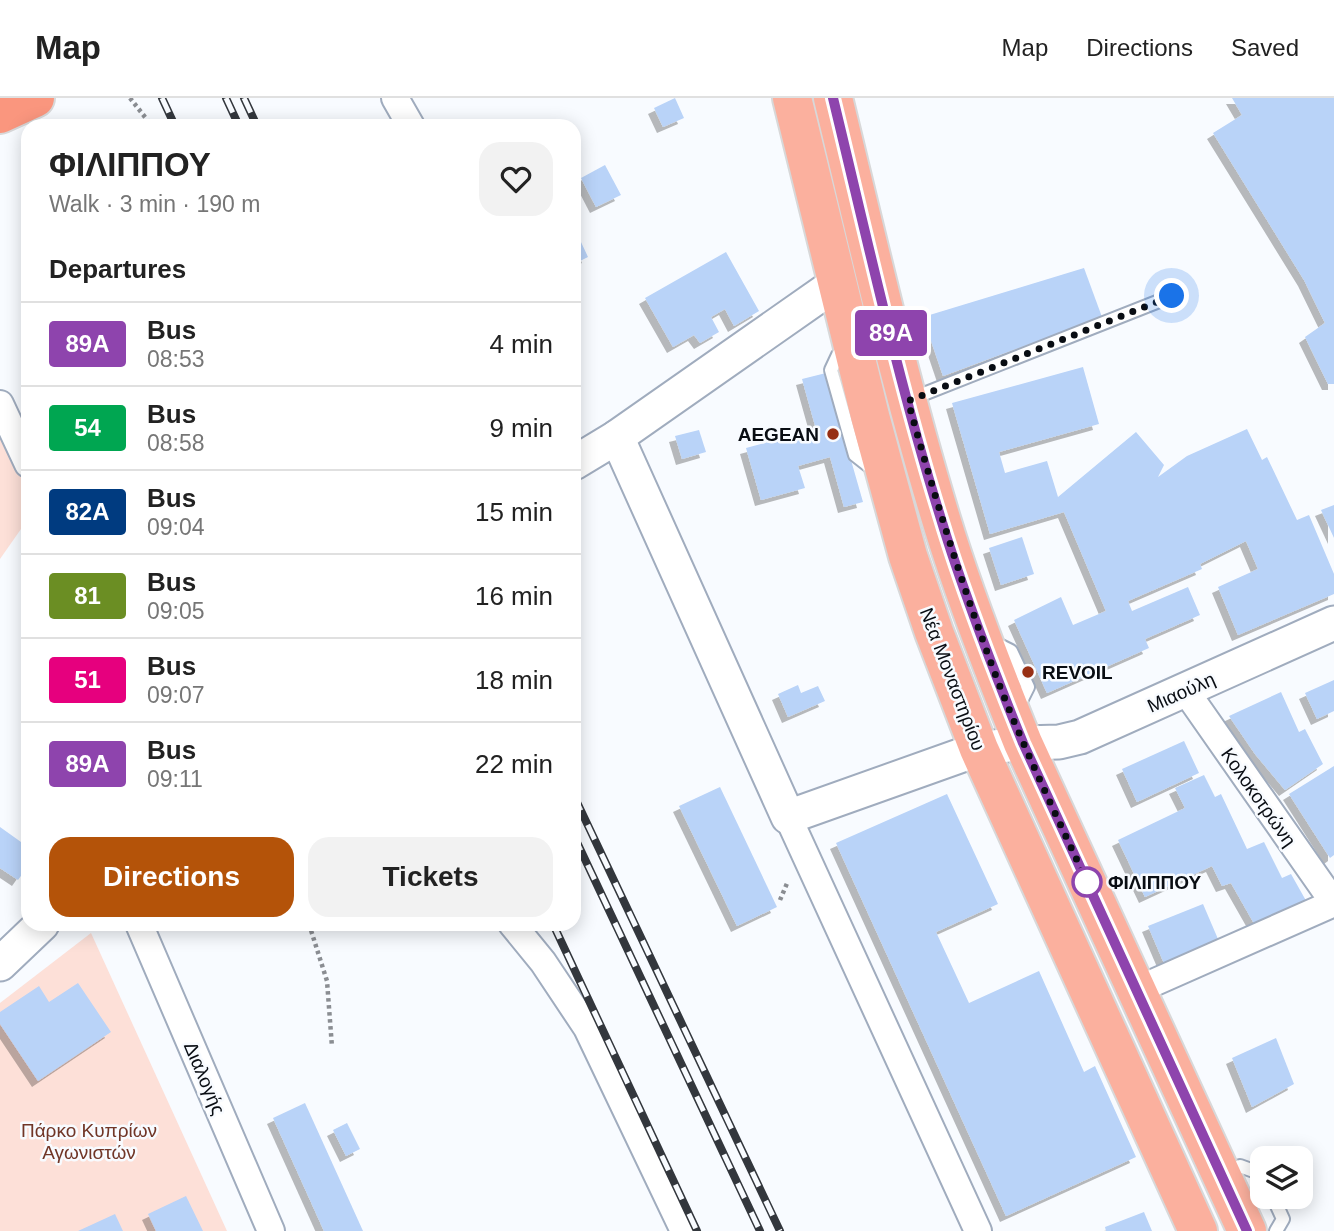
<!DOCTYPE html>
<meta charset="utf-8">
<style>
:root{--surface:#fff;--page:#f2f2f2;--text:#222;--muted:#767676;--line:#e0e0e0;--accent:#b45309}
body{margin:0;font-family:Arial,sans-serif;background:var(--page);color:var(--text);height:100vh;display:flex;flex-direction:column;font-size:26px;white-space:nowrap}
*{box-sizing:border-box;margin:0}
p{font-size:23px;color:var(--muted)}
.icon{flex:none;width:38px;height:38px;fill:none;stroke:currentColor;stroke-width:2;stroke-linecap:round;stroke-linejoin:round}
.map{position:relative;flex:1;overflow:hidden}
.details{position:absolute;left:21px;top:21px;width:560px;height:812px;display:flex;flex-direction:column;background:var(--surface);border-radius:21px;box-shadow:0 4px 18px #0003}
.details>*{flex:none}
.badge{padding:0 14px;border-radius:5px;font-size:24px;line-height:46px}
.buttons{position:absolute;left:1250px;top:1048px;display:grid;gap:14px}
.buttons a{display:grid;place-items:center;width:63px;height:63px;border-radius:14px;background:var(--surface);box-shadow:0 4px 18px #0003;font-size:35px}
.you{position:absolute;width:35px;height:35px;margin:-18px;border:5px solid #fff;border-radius:50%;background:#1a73e8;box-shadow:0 0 0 10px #1a73e833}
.map>.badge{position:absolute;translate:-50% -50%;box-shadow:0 0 0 4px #fff}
h2{padding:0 28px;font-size:26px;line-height:63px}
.round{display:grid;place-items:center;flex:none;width:74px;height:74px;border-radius:21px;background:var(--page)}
.head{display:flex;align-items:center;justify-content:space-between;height:119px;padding:0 28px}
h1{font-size:33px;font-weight:800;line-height:52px}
.button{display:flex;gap:14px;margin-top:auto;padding:14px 28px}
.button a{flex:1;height:80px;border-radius:21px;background:var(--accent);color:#fff;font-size:28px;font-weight:800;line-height:80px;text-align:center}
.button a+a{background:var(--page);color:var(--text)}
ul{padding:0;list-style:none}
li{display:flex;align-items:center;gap:21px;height:84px;padding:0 28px;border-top:2px solid var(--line)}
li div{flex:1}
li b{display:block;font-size:26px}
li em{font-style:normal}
li .badge{min-width:77px;font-weight:700;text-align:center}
header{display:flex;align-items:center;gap:42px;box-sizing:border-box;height:98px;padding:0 35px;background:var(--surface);border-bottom:2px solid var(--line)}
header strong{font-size:33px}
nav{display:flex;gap:38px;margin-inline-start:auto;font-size:24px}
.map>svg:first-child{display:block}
.green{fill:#fde0d8}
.building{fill:#b9d3f8;filter:url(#shadow)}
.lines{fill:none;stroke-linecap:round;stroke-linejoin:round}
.service-casing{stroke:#a0acbe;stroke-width:16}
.minor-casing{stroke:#a0acbe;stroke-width:30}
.tertiary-casing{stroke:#a0acbe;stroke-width:37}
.primary-casing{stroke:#d8d8d9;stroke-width:42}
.trunk-casing{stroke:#d8d8d9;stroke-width:42}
.path{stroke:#8a8d92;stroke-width:4.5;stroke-dasharray:3.5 3.5;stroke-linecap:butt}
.service{stroke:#fff;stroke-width:12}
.minor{stroke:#fff;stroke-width:26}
.tertiary{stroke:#fff;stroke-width:33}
.primary{stroke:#fbb09e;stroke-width:38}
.trunk{stroke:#fa967e;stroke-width:38}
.rail-casing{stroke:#33373d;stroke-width:8}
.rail{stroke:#f8fbff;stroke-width:5;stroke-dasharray:16;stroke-linecap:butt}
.line-casing{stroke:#fff;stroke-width:16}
.line{stroke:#8e44ad;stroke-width:10}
.walk{stroke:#090d13;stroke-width:7;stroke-dasharray:0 12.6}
.poi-dot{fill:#972f14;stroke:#f8fbff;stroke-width:2.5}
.stop-dot{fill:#fff;stroke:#8e44ad;stroke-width:3.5}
.labels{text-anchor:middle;stroke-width:5;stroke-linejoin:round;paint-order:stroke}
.poi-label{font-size:19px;font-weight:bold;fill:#090d13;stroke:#f8fbff;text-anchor:end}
.street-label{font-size:19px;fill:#090d13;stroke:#f8fbff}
.stop-label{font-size:19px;font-weight:bold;fill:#090d13;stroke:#f8fbff;text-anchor:start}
.park-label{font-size:19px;fill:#713627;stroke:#f8fbff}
</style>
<header>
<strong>Map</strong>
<nav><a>Map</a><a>Directions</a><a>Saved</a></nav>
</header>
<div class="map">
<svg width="1334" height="1133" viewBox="0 0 1334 1133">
<defs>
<filter id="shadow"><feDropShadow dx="-6" dy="6" stdDeviation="0" flood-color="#0004"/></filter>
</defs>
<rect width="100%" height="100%" fill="#f8fbff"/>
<g class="green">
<polygon points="0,296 28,353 28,421 0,461"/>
<polygon points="91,835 227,1133 0,1133 0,905"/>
</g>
<g class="building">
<polygon points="675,0 684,20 663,29 654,10"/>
<polygon points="1232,0 1334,0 1334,286 1328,286 1305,239 1325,225 1304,182 1213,35 1242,17"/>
<polygon points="605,67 621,97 596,109 581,80"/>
<polygon points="574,129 588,159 574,166"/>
<polygon points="726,154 759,213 734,228 725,211 711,219 719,234 700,245 694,237 673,249 645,200"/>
<polygon points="1084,170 1102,219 943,278 923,219"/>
<polygon points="1083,269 1099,326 999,354 1005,375 1047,363 1058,399 1136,334 1164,367 1158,379 1187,358 1247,331 1262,362 1267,359 1297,422 1309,417 1334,476 1334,496 1238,537 1218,489 1258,471 1246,443 1200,466 1202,471 1128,503 1132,513 1188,489 1200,517 1145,541 1149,550 1047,595 1014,522 1061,499 1073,527 1106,513 1064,414 990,436 952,305"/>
<polygon points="826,275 863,404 844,409 830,359 798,368 805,390 761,402 746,350 816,331 802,281"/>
<polygon points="699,332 706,354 682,361 675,338"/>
<polygon points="1334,407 1334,440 1321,412"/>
<polygon points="1022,439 1034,476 1001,487 989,450"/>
<polygon points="1334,582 1334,613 1317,621 1305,595"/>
<polygon points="798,587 801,595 818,588 825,603 788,619 778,596"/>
<polygon points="1281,594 1299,634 1305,631 1323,666 1285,692 1255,656 1229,618"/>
<polygon points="1184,643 1199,675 1137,704 1122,671"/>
<polygon points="1334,668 1334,757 1330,760 1289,696"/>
<polygon points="1204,677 1215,699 1221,696 1247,751 1264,744 1282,780 1291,776 1309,808 1260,836 1231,785 1222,788 1212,768 1145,799 1118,742 1185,710 1175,690"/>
<polygon points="720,689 777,809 737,828 679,708"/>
<polygon points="947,696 998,806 936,834 969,905 1039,873 1084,974 1095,968 1136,1059 1006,1118 836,745"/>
<polygon points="0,729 28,749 28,768 18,782 0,770"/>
<polygon points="1203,806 1221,848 1166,870 1148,828"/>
<polygon points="78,885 111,934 38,983 0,926 0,914 39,888 49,904"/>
<polygon points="1276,940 1294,986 1252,1009 1232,960"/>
<polygon points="305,1005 363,1133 324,1133 273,1020"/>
<polygon points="347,1025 360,1051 346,1058 333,1032"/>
<polygon points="186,1098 203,1133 156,1133 148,1116"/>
<polygon points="1144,1114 1152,1133 1106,1133 1105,1129"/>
<polygon points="115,1116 123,1133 78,1133"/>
</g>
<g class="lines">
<defs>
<g id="service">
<polyline points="838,257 831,272 855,357 869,368"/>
<polyline points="911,301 1172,198"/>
<polyline points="1001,548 1011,553 1028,589 1022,601"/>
<polyline points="1240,1068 1262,1076"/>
<polyline points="1273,1099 1283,1121 1276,1133"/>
</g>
<g id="minor">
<polyline points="395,0 411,28"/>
<polyline points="0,306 28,366"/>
<polyline points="1185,592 1334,805"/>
<polyline points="788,719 978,1133"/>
<polyline points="139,826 271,1133"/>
<polyline points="512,826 543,864 587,930 684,1133"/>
<polyline points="1137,892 1334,805"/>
</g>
<g id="tertiary">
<polyline points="617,339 837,185"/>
<polyline points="574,365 617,339 788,719 979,651 1023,645 1059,644 1080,639 1334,525"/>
<polyline points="0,866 42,826"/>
</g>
<g id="primary">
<polyline points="792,0 870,318 908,458 934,534 979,651 1198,1133"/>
<path d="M833,0C867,141 899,283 941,421C964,497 993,571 1023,645L1247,1133"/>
</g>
<polyline id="trunk" points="0,16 35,0"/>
</defs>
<use href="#service" class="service-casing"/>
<use href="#minor" class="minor-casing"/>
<use href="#tertiary" class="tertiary-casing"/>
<use href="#primary" class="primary-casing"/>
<use href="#trunk" class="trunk-casing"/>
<g class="path">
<polyline points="130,0 152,28"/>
<polyline points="780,802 788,783"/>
<polyline points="309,826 327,883 332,949"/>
</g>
<use href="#service" class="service"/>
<use href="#minor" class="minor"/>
<use href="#tertiary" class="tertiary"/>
<use href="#primary" class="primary"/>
<use href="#trunk" class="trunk"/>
<defs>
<g id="rail">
<polyline points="162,0 175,28"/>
<polyline points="226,0 239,28"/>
<polyline points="244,0 257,28"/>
<polyline points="574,698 780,1133"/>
<polyline points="574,738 760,1133"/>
<polyline points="553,826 697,1133"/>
</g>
</defs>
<use href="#rail" class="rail-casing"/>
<use href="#rail" class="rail"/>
</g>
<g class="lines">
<defs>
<path id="line" d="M833,0C867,140 898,283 941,421C964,497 993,571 1023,645L1247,1133"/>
</defs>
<use href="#line" class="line-casing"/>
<use href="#line" class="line"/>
<path class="walk" d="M1087,784C1055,714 1021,645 994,573C961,484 933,394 908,303L1172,198"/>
</g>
<g class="poi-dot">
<circle cx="833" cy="336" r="7"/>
<circle cx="1028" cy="574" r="7"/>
</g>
<circle class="stop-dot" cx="1087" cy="784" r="14"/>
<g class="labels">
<g class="poi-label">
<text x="819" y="343">AEGEAN</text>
<text x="1042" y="581" text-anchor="start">REVOIL</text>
</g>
<g class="street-label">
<text transform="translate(953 581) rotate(69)" y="7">Νέα Μοναστηρίου</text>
<text transform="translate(1181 594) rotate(-24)" y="7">Μιαούλη</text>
<text transform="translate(1259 699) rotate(55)" y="7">Κολοκοτρώνη</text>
<text transform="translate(205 980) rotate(67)" y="7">Διαλογής</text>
</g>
<g class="stop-label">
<text x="1108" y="791">ΦΙΛΙΠΠΟΥ</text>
</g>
<g class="park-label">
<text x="89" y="1039">Πάρκο Κυπρίων<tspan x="89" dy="22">Αγωνιστών</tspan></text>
</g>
</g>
</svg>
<div class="buttons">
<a><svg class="icon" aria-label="layers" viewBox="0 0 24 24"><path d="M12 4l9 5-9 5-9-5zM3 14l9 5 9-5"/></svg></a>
</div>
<div class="you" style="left:1172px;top:198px"></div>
<b class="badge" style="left:891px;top:235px;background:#8e44ad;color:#fff">89Α</b>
<section class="details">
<div class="head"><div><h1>ΦΙΛΙΠΠΟΥ</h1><p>Walk · 3 min · 190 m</p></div><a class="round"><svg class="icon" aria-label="heart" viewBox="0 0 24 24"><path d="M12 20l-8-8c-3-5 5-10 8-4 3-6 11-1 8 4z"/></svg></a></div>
<h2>Departures</h2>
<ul>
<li><span class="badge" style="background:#8e44ad;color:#fff">89Α</span><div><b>Bus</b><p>08:53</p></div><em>4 min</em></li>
<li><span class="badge" style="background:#00a651;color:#fff">54</span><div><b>Bus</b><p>08:58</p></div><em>9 min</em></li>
<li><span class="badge" style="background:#003b80;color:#fff">82Α</span><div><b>Bus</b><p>09:04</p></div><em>15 min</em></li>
<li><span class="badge" style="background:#6b8e23;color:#fff">81</span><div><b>Bus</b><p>09:05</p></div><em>16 min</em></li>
<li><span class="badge" style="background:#e6007e;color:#fff">51</span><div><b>Bus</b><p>09:07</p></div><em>18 min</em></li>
<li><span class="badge" style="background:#8e44ad;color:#fff">89Α</span><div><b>Bus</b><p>09:11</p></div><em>22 min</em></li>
</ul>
<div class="button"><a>Directions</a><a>Tickets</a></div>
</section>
</div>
